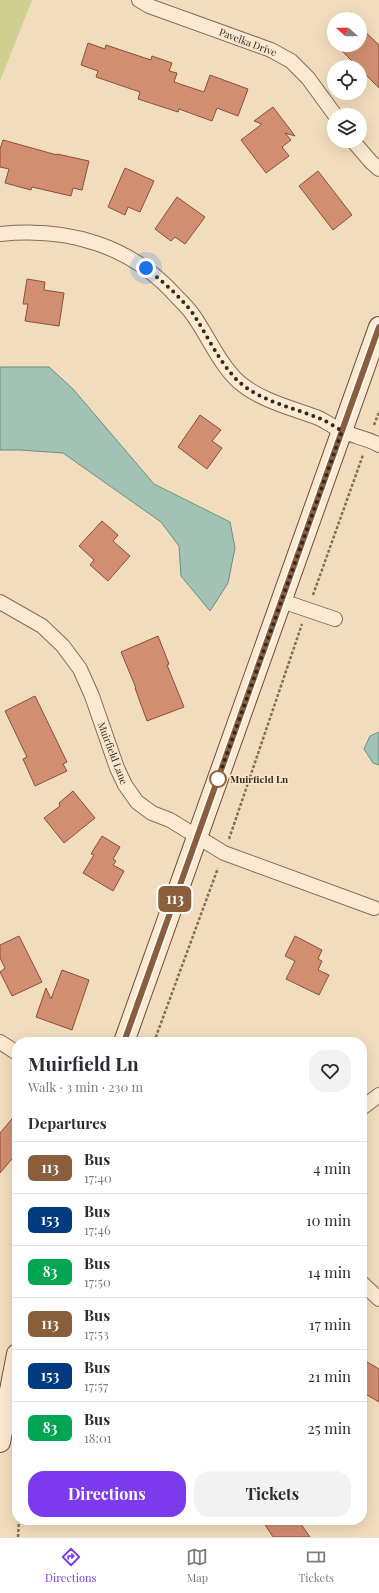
<!DOCTYPE html>
<meta charset="utf-8">
<style>
:root{--surface:#fff;--page:#f2f2f3;--text:#2b2b33;--muted:#7c7c81;--line:#e1e1e2;--accent:#7c3aed}
body{margin:0;font-family:"Playfair Display",serif;background:var(--page);color:var(--text);height:100vh;display:flex;flex-direction:column;font-size:15px;white-space:nowrap}
*{box-sizing:border-box;margin:0}
p{font-size:13px;color:var(--muted)}
.icon{flex:none;width:22px;height:22px;fill:none;stroke:currentColor;stroke-width:2;stroke-linecap:round;stroke-linejoin:round}
.map{position:relative;flex:1;overflow:hidden}
.drawer{position:absolute;left:12px;top:1037px;width:355px;height:488px;display:flex;flex-direction:column;background:var(--surface);border-radius:16px;box-shadow:0 4px 16px #0002}
.drawer>*{flex:none}
.badge{padding:0 8px;border-radius:6px;font-size:14px;line-height:26px}
.needle{width:26px;rotate:291deg}
.tools{position:absolute;left:327px;top:12px;display:grid;gap:8px}
.tools a{display:grid;place-items:center;width:40px;height:40px;border-radius:50%;background:var(--surface);box-shadow:0 4px 16px #0002;font-size:20px}
.you{position:absolute;width:20px;height:20px;margin:-10px;border:3px solid #fff;border-radius:50%;background:#1a73e8;box-shadow:0 0 0 6px #1a73e833}
.map>.badge{position:absolute;translate:-50% -50%;box-shadow:0 0 0 2px #fff}
h2{padding:0 16px;font-size:15px;line-height:36px}
.round{display:grid;place-items:center;flex:none;width:42px;height:42px;border-radius:16px;background:var(--page)}
.overview{display:flex;align-items:center;justify-content:space-between;height:68px;padding:0 16px}
h1{font-size:19px;font-weight:700;line-height:30px}
.cta{display:flex;gap:8px;margin-top:auto;padding:8px 16px}
.cta a{flex:1;height:46px;border-radius:16px;background:var(--accent);color:#fff;font-size:16px;font-weight:700;line-height:46px;text-align:center}
.cta a+a{background:var(--page);color:var(--text)}
ul{padding:0;list-style:none}
li{display:flex;align-items:center;gap:12px;height:52px;padding:0 16px;border-top:1px solid var(--line)}
li div{flex:1}
li b{display:block;font-size:15px}
li em{font-style:normal}
li .badge{min-width:44px;font-weight:700;text-align:center}
.tab-bar{display:flex;justify-content:space-around;align-items:center;height:56px;border-top:1px solid var(--line);background:var(--surface);font-size:11px;color:var(--muted)}
.tab-bar a{display:grid;justify-items:center;gap:2px}
.tab-bar .on{color:var(--accent)}
.map>svg:first-child{display:block}
.green{fill:#cfcf91}
.water{fill:#a1c2b5;stroke:#689082}
.building{fill:#d28e70;stroke:#8b5039}
.lines{fill:none;stroke-linecap:round;stroke-linejoin:round}
.street-casing{stroke:#8a6b55;stroke-width:16}
.secondary-casing{stroke:#6c4c39;stroke-width:22}
.path{stroke:#8a6b55;stroke-width:2.5;stroke-dasharray:3 2;stroke-linecap:butt}
.street{stroke:#fbead1;stroke-width:14}
.secondary{stroke:#fbead1;stroke-width:20}
.line-casing{stroke:#fff;stroke-width:9}
.line{stroke:#8b5e3c;stroke-width:6}
.walk{stroke:#38261b;stroke-width:4;stroke-dasharray:0 7.2}
.stop-dot{fill:#fff;stroke:#8b5e3c;stroke-width:2}
.labels{text-anchor:middle;stroke-width:3;stroke-linejoin:round;paint-order:stroke}
.street-label{font-size:10px;fill:#38261b;stroke:#f8e7ce}
.stop-label{font-size:10px;font-weight:bold;fill:#38261b;stroke:#f8e7ce;text-anchor:start}
</style>
<div class="map">
<svg width="379" height="1537" viewBox="0 0 379 1537">
<rect width="100%" height="100%" fill="#f1dcbd"/>
<polygon class="green" points="0,0 32,0 0,81"/>
<g class="water">
<polygon points="0,367 49,367 73,389 154,484 230,522 235,548 228,583 210,611 181,576 179,546 161,522 63,453 20,450 0,450"/>
<polygon points="379,732 379,765 373,763 364,749 370,736"/>
</g>
<g class="building">
<polygon points="360,27 379,45 379,88 360,69 360,67 358,67 336,45 360,45"/>
<polygon points="88,43 105,49 106,45 151,60 152,56 172,63 169,71 177,73 174,82 204,92 210,75 248,89 238,116 217,108 212,121 179,109 178,112 138,99 140,92 96,77 98,71 81,65"/>
<polygon points="273,107 295,136 285,133 291,140 282,147 289,156 266,173 241,140 262,124 254,121"/>
<polygon points="3,140 57,155 57,154 89,161 82,190 73,188 71,196 32,187 31,190 5,183 9,169 0,167 0,149"/>
<polygon points="125,168 154,181 140,212 128,207 125,215 108,207"/>
<polygon points="318,171 352,215 333,230 299,186"/>
<polygon points="177,197 205,217 185,244 175,237 171,241 155,229"/>
<polygon points="27,279 45,282 44,290 64,293 59,326 25,321 28,304 23,304"/>
<polygon points="200,415 221,430 212,441 222,448 207,469 178,447"/>
<polygon points="102,521 118,535 113,541 130,556 108,581 90,565 94,560 79,546"/>
<polygon points="158,636 169,664 167,665 184,707 147,721 135,688 136,688 121,652"/>
<polygon points="35,696 67,762 63,764 67,771 35,786 23,759 27,757 5,711"/>
<polygon points="73,791 95,818 64,843 44,818 60,806 59,803"/>
<polygon points="102,836 120,847 113,859 116,861 113,865 124,871 113,891 83,873 94,855 91,854"/>
<polygon points="19,936 42,982 12,996 0,972 5,968 0,958 0,945"/>
<polygon points="295,936 322,950 318,959 322,961 318,970 329,975 319,995 286,979 295,961 285,956"/>
<polygon points="62,970 89,980 72,1030 36,1017 46,988 51,999"/>
<polygon points="17,1113 17,1153 0,1173 0,1133"/>
<polygon points="362,1359 379,1369 379,1402 362,1392"/>
<polygon points="262,1520 298,1520 310,1537 273,1537"/>
</g>
<g class="lines">
<defs>
<g id="street">
<polyline points="139,0 149,6 271,50 291,61 308,78 335,115"/>
<polyline points="353,141 371,162 379,169"/>
<path d="M0,234C68,227 131,245 177,297C183,303 189,309 193,315C208,336 220,365 239,382C260,400 288,407 313,416C324,419 332,427 342,431C355,437 367,438 379,445"/>
<polyline points="282,601 335,619"/>
<polyline points="0,602 42,626 63,646 80,669 92,696 117,768 125,785 137,802 152,813 170,820 224,853 374,908"/>
<polyline points="0,1042 17,1053"/>
<polyline points="362,1108 379,1095"/>
<polyline points="362,1283 379,1299"/>
</g>
<g id="secondary">
<polyline points="124,1042 379,327"/>
<polyline points="0,1442 17,1354"/>
</g>
</defs>
<use href="#street" class="street-casing"/>
<use href="#secondary" class="secondary-casing"/>
<g class="path">
<polyline points="374,425 379,412"/>
<polyline points="313,595 363,455"/>
<polyline points="229,839 302,624"/>
<polyline points="154,1042 218,868"/>
<polyline points="18,1537 19,1520"/>
</g>
<use href="#street" class="street"/>
<use href="#secondary" class="secondary"/>
</g>
<g class="lines">
<defs>
<polyline id="line" points="124,1042 379,327"/>
</defs>
<use href="#line" class="line-casing"/>
<use href="#line" class="line"/>
<path class="walk" d="M146,268C163,282 181,297 194,315C208,337 219,362 238,381C261,402 293,407 321,419C328,422 335,427 342,431L218,779"/>
</g>
<circle class="stop-dot" cx="218" cy="779" r="8"/>
<g class="labels">
<g class="street-label">
<text transform="translate(248 42) rotate(21)" y="4">Pavelka Drive</text>
<text transform="translate(113 753) rotate(69)" y="4">Muirfield Lane</text>
</g>
<g class="stop-label">
<text x="230" y="783">Muirfield Ln</text>
</g>
</g>
</svg>
<div class="tools">
<a><svg class="needle" viewBox="-14 -14 28 28"><path d="M0-13l5 13h-10z" fill="#e53935"/><path d="M0 13l5-13h-10z" fill="#7c7c81"/></svg></a>
<a><svg class="icon" aria-label="locate" viewBox="0 0 24 24"><circle cx="12" cy="12" r="6"/><path d="M12 2v4M12 18v4M2 12h4M18 12h4"/></svg></a>
<a><svg class="icon" aria-label="layers" viewBox="0 0 24 24"><path d="M12 4l9 5-9 5-9-5zM3 14l9 5 9-5"/></svg></a>
</div>
<div class="you" style="left:146px;top:268px"></div>
<b class="badge" style="left:175px;top:899px;background:#8b5e3c;color:#fff">113</b>
<section class="drawer">
<div class="overview"><div><h1>Muirfield Ln</h1><p>Walk · 3 min · 230 m</p></div><a class="round"><svg class="icon" aria-label="heart" viewBox="0 0 24 24"><path d="M12 20l-8-8c-3-5 5-10 8-4 3-6 11-1 8 4z"/></svg></a></div>
<h2>Departures</h2>
<ul>
<li><span class="badge" style="background:#8b5e3c;color:#fff">113</span><div><b>Bus</b><p>17:40</p></div><em>4 min</em></li>
<li><span class="badge" style="background:#003b80;color:#fff">153</span><div><b>Bus</b><p>17:46</p></div><em>10 min</em></li>
<li><span class="badge" style="background:#00a651;color:#fff">83</span><div><b>Bus</b><p>17:50</p></div><em>14 min</em></li>
<li><span class="badge" style="background:#8b5e3c;color:#fff">113</span><div><b>Bus</b><p>17:53</p></div><em>17 min</em></li>
<li><span class="badge" style="background:#003b80;color:#fff">153</span><div><b>Bus</b><p>17:57</p></div><em>21 min</em></li>
<li><span class="badge" style="background:#00a651;color:#fff">83</span><div><b>Bus</b><p>18:01</p></div><em>25 min</em></li>
</ul>
<div class="cta"><a>Directions</a><a>Tickets</a></div>
</section>
</div>
<nav class="tab-bar">
<a class="on"><svg class="icon" aria-label="directions" viewBox="0 0 24 24"><path d="M12 3l9 9-9 9-9-9zM9 14v-3h6M13 9l2 2-2 2"/></svg>Directions</a>
<a><svg class="icon" aria-label="map" viewBox="0 0 24 24"><path d="M3 6l6-2 6 2 6-2v14l-6 2-6-2-6 2zM9 4v14M15 6v14"/></svg>Map</a>
<a><svg class="icon" aria-label="tickets" viewBox="0 0 24 24"><path d="M3 7h18v10H3zM15 7v10"/></svg>Tickets</a>
</nav>
